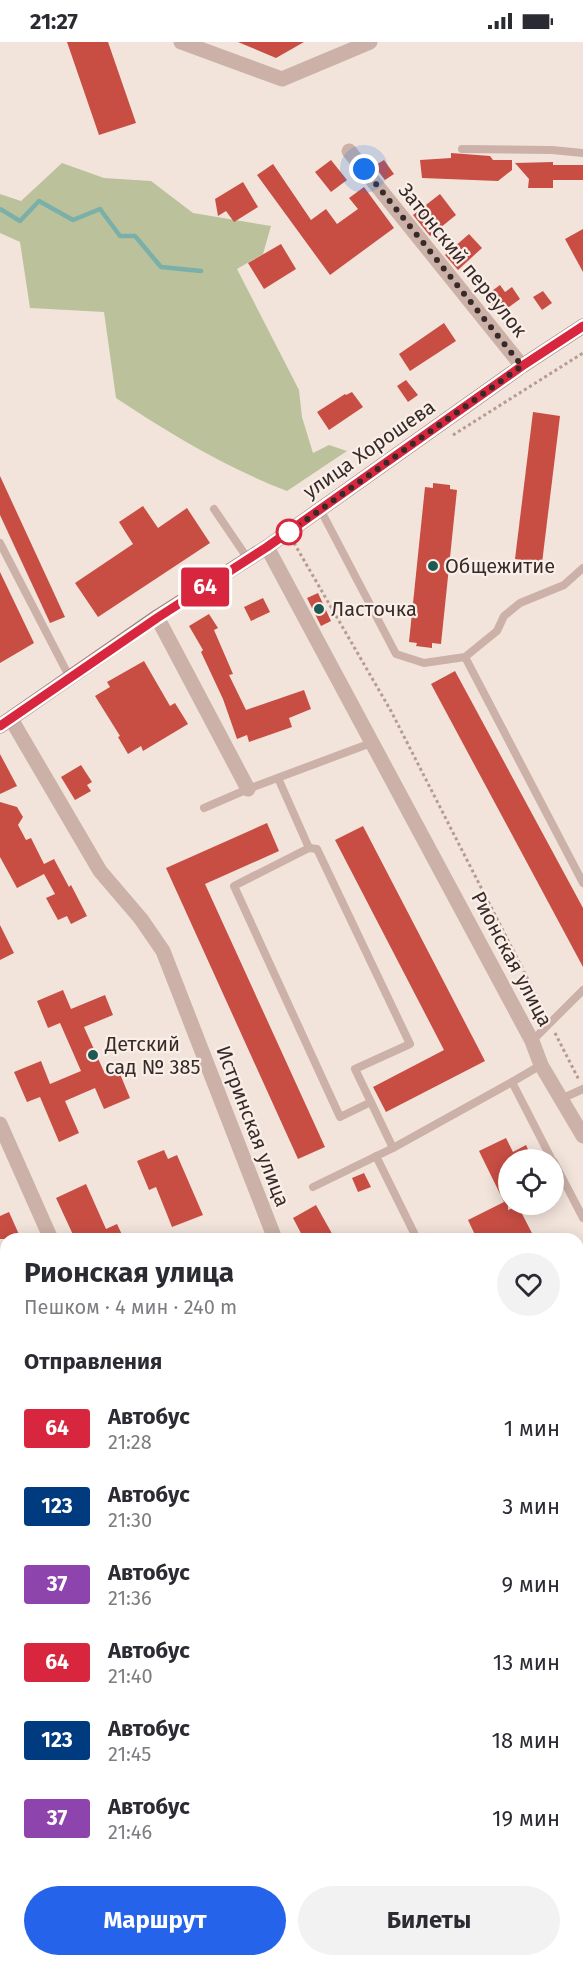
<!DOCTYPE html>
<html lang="ru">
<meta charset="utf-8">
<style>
:root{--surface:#fff;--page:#f2f2f3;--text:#2b2b33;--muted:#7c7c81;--accent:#2563eb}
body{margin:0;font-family:"Fira Sans",sans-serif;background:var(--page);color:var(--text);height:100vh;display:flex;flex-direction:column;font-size:22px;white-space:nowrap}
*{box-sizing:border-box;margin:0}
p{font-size:20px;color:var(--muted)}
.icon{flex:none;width:33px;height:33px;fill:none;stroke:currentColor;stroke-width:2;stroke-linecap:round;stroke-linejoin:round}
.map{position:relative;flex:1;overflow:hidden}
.drawer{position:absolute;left:0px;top:1191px;width:584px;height:734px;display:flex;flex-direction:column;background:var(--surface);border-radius:18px 18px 0 0;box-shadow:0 3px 15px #0003}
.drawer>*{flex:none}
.badge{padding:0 12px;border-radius:4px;font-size:21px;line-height:39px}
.buttons{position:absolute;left:498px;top:1107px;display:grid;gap:12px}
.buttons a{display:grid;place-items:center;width:66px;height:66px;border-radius:50%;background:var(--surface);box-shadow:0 3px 15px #0003;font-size:30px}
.you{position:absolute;width:30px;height:30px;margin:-15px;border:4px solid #fff;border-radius:50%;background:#1a73e8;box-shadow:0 0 0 9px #1a73e833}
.map>.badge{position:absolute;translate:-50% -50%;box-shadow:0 0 0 3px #fff}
h2{padding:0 24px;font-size:22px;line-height:54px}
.round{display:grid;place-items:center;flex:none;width:63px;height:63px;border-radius:32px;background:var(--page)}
.headline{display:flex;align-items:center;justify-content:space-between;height:102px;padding:0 24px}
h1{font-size:28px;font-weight:700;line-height:45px}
.action{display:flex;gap:12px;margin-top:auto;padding:12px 24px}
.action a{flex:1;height:69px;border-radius:36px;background:var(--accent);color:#fff;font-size:24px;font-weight:700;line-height:69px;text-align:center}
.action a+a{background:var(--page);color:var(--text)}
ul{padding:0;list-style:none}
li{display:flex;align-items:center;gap:18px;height:78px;padding:0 24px}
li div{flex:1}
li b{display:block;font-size:22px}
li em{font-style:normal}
li .badge{min-width:66px;font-weight:700;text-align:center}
.status{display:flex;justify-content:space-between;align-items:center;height:42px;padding:0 30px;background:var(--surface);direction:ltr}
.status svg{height:16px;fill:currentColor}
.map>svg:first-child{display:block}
.green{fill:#bbc29b}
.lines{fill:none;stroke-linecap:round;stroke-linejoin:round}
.stream{stroke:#7ab0a9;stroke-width:4.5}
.building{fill:#c84e44}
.path{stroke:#b79b91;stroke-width:3;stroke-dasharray:3 3;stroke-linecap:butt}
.service{stroke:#cbb1a7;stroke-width:8}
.minor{stroke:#cbb1a7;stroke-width:15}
.secondary{stroke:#9f8078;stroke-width:15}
.line-casing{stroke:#fff;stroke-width:14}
.line{stroke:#d7263d;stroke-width:9}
.walk{stroke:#372a28;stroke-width:6;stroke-dasharray:0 10.8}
.stop-dot{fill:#fff;stroke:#d7263d;stroke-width:3}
.poi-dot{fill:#1c5a53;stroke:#faefe8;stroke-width:2}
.labels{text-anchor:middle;stroke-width:4.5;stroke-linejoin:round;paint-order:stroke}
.street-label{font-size:20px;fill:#372a28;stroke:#faefe8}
.poi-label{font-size:20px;fill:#372a28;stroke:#faefe8;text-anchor:start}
</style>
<div class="status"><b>21:27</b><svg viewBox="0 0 49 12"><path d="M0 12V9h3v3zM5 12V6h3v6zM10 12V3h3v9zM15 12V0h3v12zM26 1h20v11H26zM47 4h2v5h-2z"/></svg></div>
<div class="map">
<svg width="583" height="1924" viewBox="0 0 583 1924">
<rect width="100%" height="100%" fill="#f2e4db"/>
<g class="green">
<path d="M62,121L104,136L151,139L193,171L271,184L263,212L237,227L299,348L302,375L313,411L329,403L347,409L287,449C227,426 170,392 116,356L104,270L30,266L20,200L0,191V152L21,159Z"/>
<polygon points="578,1904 583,1916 583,1924 397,1924 395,1919 578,1918"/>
<polygon points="173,1918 259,1919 261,1924 159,1924"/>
</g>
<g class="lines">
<polyline class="stream" points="0,167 20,179 39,159 73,178 100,167 120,194 135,194 161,225 201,229"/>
</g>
<g class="building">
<polygon points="67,0 108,0 136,81 99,93"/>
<polygon points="238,0 304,0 276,16"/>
<polygon points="451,111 490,114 493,118 512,118 512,128 498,139 422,136 420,118 451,116"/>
<polygon points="331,118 347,138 331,150 315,130"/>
<polygon points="384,118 394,132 385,138 374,124"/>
<polygon points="553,120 553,123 583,123 583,138 553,138 553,146 528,146 529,137 515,121"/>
<polygon points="273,122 311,178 326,167 337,182 358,167 349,156 364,145 394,186 330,233 257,133"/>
<polygon points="243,140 258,165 234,180 226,169 218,174 215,157"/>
<polygon points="440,152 456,173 430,194 413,173"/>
<polygon points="583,187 583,230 565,197"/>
<polygon points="469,192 482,206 458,228 445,213"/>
<polygon points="281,202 296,227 264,247 248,221"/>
<polygon points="500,243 505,250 512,245 520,257 498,273 485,254"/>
<polygon points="543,249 552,261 542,268 533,255"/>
<polygon points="444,281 456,299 410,329 399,312"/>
<polygon points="406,338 418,353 408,360 397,344"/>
<polygon points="352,350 363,365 329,388 317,370 345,352 346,353"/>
<polygon points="533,370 560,374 542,521 515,517"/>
<polygon points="0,434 65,575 50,581 0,473"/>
<polygon points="433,441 450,443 450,447 457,448 441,602 432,601 432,606 416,604 417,601 409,600 425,445 433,446"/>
<polygon points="143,464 158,486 187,466 210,501 98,575 75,541 133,502 119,480"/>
<polygon points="0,530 34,601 0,621"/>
<polygon points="318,551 331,579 321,584 307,556"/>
<polygon points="263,556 270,570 251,579 244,565"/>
<polygon points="209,572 218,586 214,588 233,632 229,633 246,668 304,648 311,667 289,676 292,685 249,700 247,693 237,697 223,657 201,610 203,608 189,584"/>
<polygon points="144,619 170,664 175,661 188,682 143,709 141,704 128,712 118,695 120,694 95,654 110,645 107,640"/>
<polygon points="455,629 583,866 583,925 431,642"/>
<polygon points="0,712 17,744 0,752"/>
<polygon points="81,723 92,740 87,743 91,749 75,758 61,735"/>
<polygon points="0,760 17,765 23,775 18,783 26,798 31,796 44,822 54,817 69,845 71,843 87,874 71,882 67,874 58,878 46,856 55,852 44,832 17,846 0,815"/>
<polygon points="267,781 279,809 205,842 325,1105 298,1117 166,826"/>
<polygon points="363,784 485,1019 386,1070 373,1045 444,1008 335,798"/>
<polygon points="0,883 14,911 0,918"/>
<polygon points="63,948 71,967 105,953 113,973 84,985 105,1032 118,1027 130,1056 104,1067 95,1046 65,1059 79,1091 59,1100 40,1055 27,1060 14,1030 41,1019 50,1042 81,1029 60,981 48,986 37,959"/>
<polygon points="506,1096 513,1110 526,1103 533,1118 508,1118 508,1168 518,1164 535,1197 477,1197 468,1178 504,1160 479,1109"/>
<polygon points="164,1108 168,1117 177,1113 203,1173 172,1185 156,1145 149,1148 137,1119"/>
<polygon points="364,1131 371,1145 358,1150 352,1136"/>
<polygon points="86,1142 106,1187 117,1182 124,1197 75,1197 56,1156"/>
<polygon points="316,1163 335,1197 304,1197 293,1176"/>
<polygon points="9,1170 21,1197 0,1197 0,1174"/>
</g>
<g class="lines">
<g class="path">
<polyline points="453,393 583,311"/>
<polyline points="294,501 391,669 545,971"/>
<polyline points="555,991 579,1038"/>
<polyline points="220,1918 221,1924"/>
</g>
<g class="service">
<polyline points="462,107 552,108 583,111"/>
<polyline points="214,467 248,517"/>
<polyline points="320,467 396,612 424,621 465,615 497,589 504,574 520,561 564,543 583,526"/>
<polyline points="0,501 70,636"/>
<polyline points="465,615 583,841"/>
<polyline points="278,736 309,806"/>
<polyline points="204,766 248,747 371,701"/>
<polyline points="532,999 583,948"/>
<polyline points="541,1023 512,1040 552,1118"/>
<polyline points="561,1057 583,1047"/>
<polyline points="371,1060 340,1075 234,844 309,806 317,807 410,1002 355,1027 393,1106"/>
<polyline points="376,1114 417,1197"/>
<polyline points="554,1120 583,1176"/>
<polyline points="313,1145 393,1106 512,1040"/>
<polyline points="578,1239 583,1236"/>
<polyline points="578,1697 583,1695"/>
<polyline points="578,1707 583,1719"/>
<polyline points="132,1924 144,1918"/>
</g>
<g class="minor">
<polyline points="181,0 282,37 370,0"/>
<polyline points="349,109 522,324"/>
<polyline points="267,505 532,999 541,1023 583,1094"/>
<polyline points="157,575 248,747"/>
<polyline points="11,677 100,829 141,877 163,909 275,1197"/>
<polyline points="0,1082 51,1197"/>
<polyline points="0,1444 6,1441"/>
<polyline points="578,1550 583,1560"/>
<polyline points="0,1568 6,1580"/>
<polyline points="578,1642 583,1640"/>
<polyline points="578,1885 583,1897"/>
<polyline points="375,1918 378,1924"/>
</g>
<polyline class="secondary" points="0,684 157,575 267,505 522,324 583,284"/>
</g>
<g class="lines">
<defs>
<polyline id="line" points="0,684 157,576 267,505 522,324 583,284"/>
</defs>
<use href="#line" class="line-casing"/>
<use href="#line" class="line"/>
<polyline class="walk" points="289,490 285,493 522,324 364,127"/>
</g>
<circle class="stop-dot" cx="289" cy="490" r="12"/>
<g class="poi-dot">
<circle cx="433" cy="524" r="6"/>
<circle cx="319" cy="567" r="6"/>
<circle cx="93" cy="1013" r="6"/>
</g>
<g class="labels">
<g class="street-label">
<text transform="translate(463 218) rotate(51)" y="7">Затонский переулок</text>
<text transform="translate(369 407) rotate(-35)" y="7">улица Хорошева</text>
<text transform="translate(512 917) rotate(62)" y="7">Рионская улица</text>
<text transform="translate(253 1084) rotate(69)" y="7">Истринская улица</text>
</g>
<g class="poi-label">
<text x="445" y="531">Общежитие</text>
<text x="331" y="574">Ласточка</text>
<text x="105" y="1009">Детский<tspan x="105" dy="23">сад № 385</tspan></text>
</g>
</g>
</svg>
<div class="buttons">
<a><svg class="icon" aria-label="locate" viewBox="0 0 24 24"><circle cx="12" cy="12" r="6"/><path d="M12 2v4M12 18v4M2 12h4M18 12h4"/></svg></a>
</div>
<div class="you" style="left:364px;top:127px"></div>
<b class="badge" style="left:205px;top:545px;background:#d7263d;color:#fff">64</b>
<section class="drawer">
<div class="headline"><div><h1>Рионская улица</h1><p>Пешком · 4 мин · 240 m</p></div><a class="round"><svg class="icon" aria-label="heart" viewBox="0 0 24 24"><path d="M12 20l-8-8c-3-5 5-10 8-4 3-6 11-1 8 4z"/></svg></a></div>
<h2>Отправления</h2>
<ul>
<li><span class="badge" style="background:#d7263d;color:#fff">64</span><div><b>Автобус</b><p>21:28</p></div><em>1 мин</em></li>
<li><span class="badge" style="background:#003b80;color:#fff">123</span><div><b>Автобус</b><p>21:30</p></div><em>3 мин</em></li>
<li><span class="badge" style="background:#8e44ad;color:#fff">37</span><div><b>Автобус</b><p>21:36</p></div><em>9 мин</em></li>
<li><span class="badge" style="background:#d7263d;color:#fff">64</span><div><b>Автобус</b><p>21:40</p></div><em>13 мин</em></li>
<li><span class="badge" style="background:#003b80;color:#fff">123</span><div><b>Автобус</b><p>21:45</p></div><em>18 мин</em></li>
<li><span class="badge" style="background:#8e44ad;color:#fff">37</span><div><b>Автобус</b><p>21:46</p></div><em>19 мин</em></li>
</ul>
<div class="action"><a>Маршрут</a><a>Билеты</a></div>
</section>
</div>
